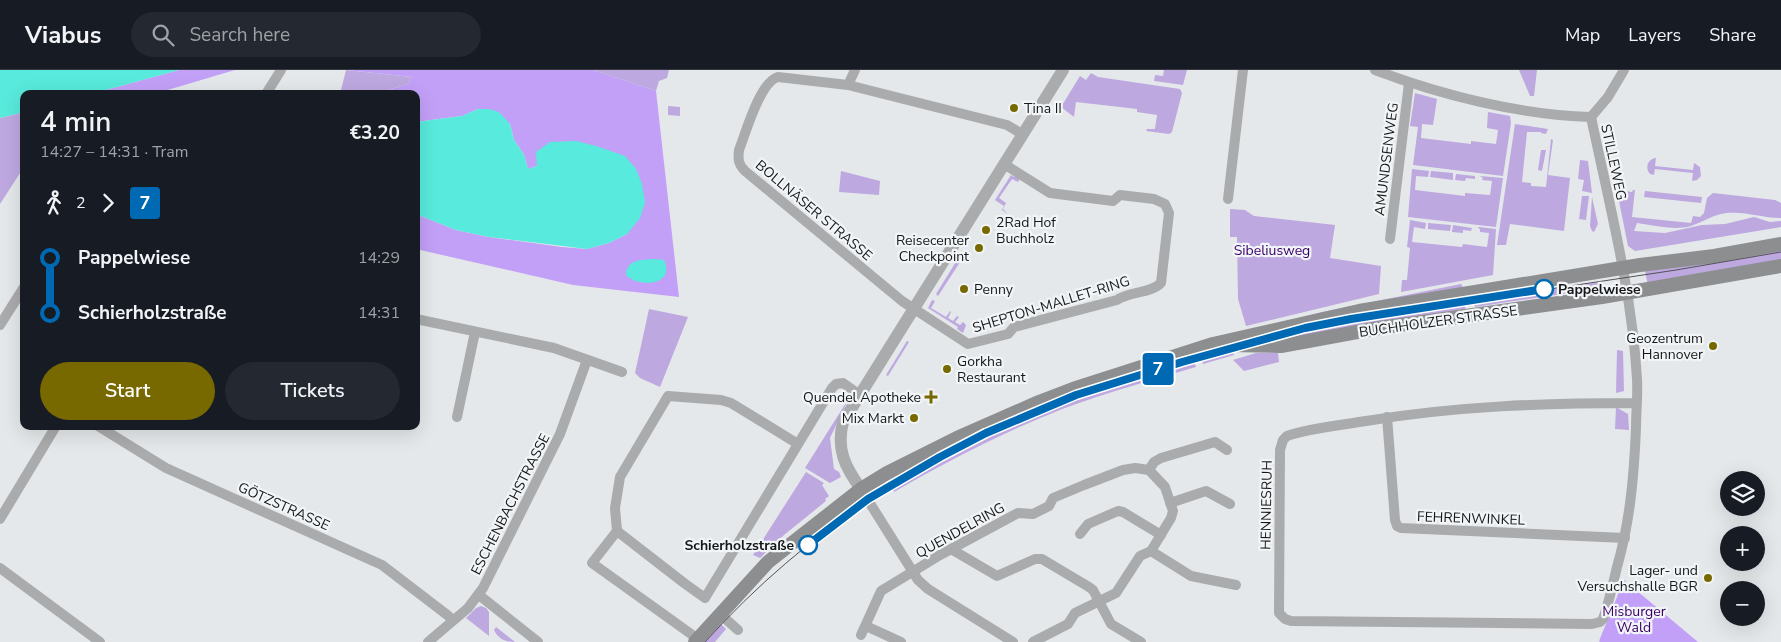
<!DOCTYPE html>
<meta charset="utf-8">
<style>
:root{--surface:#171b24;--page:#242831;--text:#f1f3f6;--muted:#9ea1a6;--line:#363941;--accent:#776900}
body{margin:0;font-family:"Nunito Sans",sans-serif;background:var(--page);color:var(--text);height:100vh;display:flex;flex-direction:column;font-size:19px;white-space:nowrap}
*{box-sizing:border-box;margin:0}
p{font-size:16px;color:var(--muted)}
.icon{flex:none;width:28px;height:28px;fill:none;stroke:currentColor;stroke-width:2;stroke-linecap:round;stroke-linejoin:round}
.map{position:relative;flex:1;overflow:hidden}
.side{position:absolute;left:20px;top:20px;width:400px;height:340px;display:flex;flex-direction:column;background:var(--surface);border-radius:10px;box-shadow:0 5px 20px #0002}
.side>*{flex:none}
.badge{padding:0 10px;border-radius:4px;font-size:18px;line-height:32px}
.buttons{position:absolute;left:1720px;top:401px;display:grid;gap:10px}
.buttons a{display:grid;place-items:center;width:45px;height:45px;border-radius:50%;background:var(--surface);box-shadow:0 5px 20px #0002;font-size:25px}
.map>.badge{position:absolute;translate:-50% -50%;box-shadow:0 0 0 2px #fff}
.legs{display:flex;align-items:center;gap:8px;height:55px;padding:0 20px;font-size:16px}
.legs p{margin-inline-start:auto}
.overview{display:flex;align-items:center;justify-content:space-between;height:85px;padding:0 20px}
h1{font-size:28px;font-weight:600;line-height:38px}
.cta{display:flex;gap:10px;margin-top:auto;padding:10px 20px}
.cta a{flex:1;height:58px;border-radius:30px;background:var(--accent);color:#fff;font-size:20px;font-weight:600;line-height:58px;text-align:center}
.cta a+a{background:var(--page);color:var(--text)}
ul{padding:0 20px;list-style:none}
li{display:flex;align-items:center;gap:18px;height:55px;font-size:19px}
li i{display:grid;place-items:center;width:8px;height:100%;margin:0 6px;background:currentColor}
li i::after{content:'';width:12px;height:12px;margin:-6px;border:4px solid;border-radius:50%;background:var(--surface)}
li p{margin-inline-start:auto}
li:first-child i{background:linear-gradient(#0000 50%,currentColor 0)}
li:last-child i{background:linear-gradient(currentColor 50%,#0000 0)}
header{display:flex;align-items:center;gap:30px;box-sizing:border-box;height:70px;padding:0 25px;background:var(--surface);border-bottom:1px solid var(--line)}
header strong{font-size:24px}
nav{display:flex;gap:28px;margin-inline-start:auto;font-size:18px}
.search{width:350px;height:45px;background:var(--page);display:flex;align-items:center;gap:12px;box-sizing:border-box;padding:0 18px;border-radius:28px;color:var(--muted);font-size:19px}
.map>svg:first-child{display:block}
.green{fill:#bda8e0}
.forest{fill:#c2a0f7}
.water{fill:#58eadc}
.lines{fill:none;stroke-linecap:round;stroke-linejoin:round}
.minor{stroke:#aaabac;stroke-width:10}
.tertiary{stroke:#aaabac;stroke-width:12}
.secondary{stroke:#8d8e90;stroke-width:14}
.tram{stroke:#515254;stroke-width:1}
.line-1-casing{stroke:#fff;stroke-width:11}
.line-1{stroke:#0069b4;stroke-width:8}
.poi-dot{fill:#776900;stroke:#f2f5f7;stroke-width:2}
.stop-1-dot{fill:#fff;stroke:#0069b4;stroke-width:2.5}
.labels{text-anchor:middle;stroke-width:4.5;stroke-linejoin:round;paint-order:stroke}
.poi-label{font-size:14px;fill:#161718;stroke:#f2f5f7;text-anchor:end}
.street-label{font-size:14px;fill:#161718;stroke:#f2f5f7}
.park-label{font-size:14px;fill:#3b0069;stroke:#f2f5f7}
.stop-label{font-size:14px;font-weight:bold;fill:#161718;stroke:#f2f5f7;text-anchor:start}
</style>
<header>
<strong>Viabus</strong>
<div class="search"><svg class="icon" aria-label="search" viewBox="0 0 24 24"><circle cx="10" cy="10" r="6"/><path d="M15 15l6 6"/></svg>Search here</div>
<nav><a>Map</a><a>Layers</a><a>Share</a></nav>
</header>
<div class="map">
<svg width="1781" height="572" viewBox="0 0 1781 572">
<rect width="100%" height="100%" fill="#e5e8ea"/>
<g class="green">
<polygon points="346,0 412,7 408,14 374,24 340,24"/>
<polygon points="593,0 669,0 667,8 659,11 656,21"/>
<polygon points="1164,0 1187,0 1183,15 1154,11 1155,5 1163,6"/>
<polygon points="1519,0 1537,0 1534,26 1530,26"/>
<polygon points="1091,3 1098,7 1180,19 1182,23 1172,62 1169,64 1146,61 1147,59 1155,59 1157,45 1137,42 1137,39 1076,32 1074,47 1061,37 1080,6 1086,10"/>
<polygon points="1415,23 1437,29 1433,55 1422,54 1421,68 1471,74 1471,71 1496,74 1498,60 1487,58 1488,42 1510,46 1511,53 1503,106 1413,95 1418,57 1410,56"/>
<polygon points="668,36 680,37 680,46 668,45"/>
<polygon points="24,42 24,97 0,134 0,48"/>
<polygon points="1515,54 1548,59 1546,64 1541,63 1541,62 1527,62 1522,112 1531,113 1531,116 1546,117 1551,69 1553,70 1548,105 1570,108 1564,161 1510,154 1506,175 1497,175"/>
<polygon points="1541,80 1546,80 1542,101 1538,100"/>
<path d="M1655,88H1656L1655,96L1693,100L1694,93L1700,97L1701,106L1697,110L1692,111L1693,103L1655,99L1654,105L1650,104C1645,98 1647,90 1655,88Z"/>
<polygon points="1580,90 1588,91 1592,123 1582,121 1584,110 1578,109"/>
<polygon points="1412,99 1429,101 1428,107 1416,106 1415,120 1465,126 1465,123 1490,125 1492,111 1482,110 1483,108 1480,106 1503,108 1496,157 1408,147"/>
<polygon points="841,101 880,111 879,125 839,122"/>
<polygon points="1431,101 1453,103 1453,110 1430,107"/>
<polygon points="1456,104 1475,106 1475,109 1466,108 1465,111 1455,110"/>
<polygon points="1011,105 1014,107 1015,106 1020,108 1018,112 1012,109 999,128 1006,133 1003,139 1008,144 1002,140 1004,136 995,130"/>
<path d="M1619,120L1632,122L1633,120H1635L1632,147L1691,153L1693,146L1700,147L1704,143L1707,128L1713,123L1775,130L1781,133V148C1763,148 1745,141 1727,143C1714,144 1703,152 1691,156C1674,161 1654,155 1637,153L1634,161L1665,163L1702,155L1725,154L1754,147L1770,152L1781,151V157L1635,181L1628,176L1617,121Z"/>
<polygon points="1645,121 1702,127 1701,133 1644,127"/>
<polygon points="1582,126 1589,126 1586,150 1579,149"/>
<polygon points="1592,127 1598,154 1594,162 1592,161 1590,156"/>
<polygon points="1230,139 1245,140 1254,146 1335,155 1330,188 1381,196 1379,224 1246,256 1238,229 1237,167 1230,167"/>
<polygon points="1410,150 1426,153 1425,159 1414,157 1412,172 1462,177 1463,174 1487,177 1489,163 1480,162 1480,159 1478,158 1479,157 1496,159 1493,205 1401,222 1402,210 1407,210 1410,178 1407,177"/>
<polygon points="1428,153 1451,155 1450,161 1428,159"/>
<polygon points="1453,155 1472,158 1471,161 1463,160 1463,163 1452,162"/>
<polygon points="1781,180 1781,191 1648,216 1645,201"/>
<polygon points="959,187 962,189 938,226 936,224"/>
<polygon points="1601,212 1602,218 1475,237 1474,231"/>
<polygon points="1461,214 1464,219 1243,262 1322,242"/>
<polygon points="1464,228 1466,243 1289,272 1288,266 1270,271 1270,264"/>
<polygon points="932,230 935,231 931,238 946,247 950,241 951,242 948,248 953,251 957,246 959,247 955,252 960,255 963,252 966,255 963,263 957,259 958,257 928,238"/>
<polygon points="649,239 688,247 660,317 640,308 635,303"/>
<polygon points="907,271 909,272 888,306 886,305"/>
<polygon points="1218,280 1219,285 1233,281 1234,285 1203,294 1200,285"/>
<polygon points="1617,280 1623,281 1624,321 1616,323"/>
<polygon points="1256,283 1278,283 1279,292 1244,301 1233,290"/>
<path d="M1193,288L1196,297C1152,310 1108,322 1065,338C1006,361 949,390 894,422L889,410L998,355L1084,321Z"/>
<polygon points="849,328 830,368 834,399 839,402 841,407 830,413 805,398"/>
<polygon points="1616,337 1628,344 1629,360 1615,359"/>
<polygon points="806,402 824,413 822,415 829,426 825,429 826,431 784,465 760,488 753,485"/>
<polygon points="481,536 486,538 489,542 489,566 466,548 476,538"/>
<polygon points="720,553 726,559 715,572 702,572"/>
<path d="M496,557L515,572C506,572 498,569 494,560Z"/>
</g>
<g class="forest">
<polygon points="179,0 235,0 154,24 91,24"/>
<polygon points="347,0 593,0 656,21 679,227 573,215 416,179 416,144 456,160 489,167 562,177 587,179 609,173 627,164 537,96 528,99 524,85 514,70 510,54 478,39 462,46 416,52 416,24 374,24 408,14 412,7"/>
<polygon points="1624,510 1698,572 1600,572 1599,571"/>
</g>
<g class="water">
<polygon points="0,0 179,0 91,24 24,24 24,42 0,48"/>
<polygon points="478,39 489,39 499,42 510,54 514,70 524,85 528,99 537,96 536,82 550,72 576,71 596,76 625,86 636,99 642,114 645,133 640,148 627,164 609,173 587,179 489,167 456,160 416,144 416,52 462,46"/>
<path d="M654,189L664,190C676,216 638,218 626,205C627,189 641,190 654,189Z"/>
</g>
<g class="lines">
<g class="minor">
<path d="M1375,0C1441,25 1520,45 1591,47"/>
<polyline points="848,15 855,0"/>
<polyline points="266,24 281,0"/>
<path d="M1591,47C1609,133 1632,221 1637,309C1638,325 1636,342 1636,358C1634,406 1630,452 1617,497C1613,514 1609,532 1603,549L1600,552L1592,554L1291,551L1285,549L1279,543L1280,380L1283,370L1287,366C1309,358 1343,355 1366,351C1456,336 1546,333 1637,333"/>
<polyline points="1591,47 1608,27 1624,0"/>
<path d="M1004,94L1050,123L1113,131L1120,125L1154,129L1165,134L1169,143L1161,213C1150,224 1130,221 1117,230L1014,257L1008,264L968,274L902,231L745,101C738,94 738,89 739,80C746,62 760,12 778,7L848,15L1007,55L1022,64"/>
<polyline points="1228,129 1243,0"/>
<polyline points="1390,169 1409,13"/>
<polyline points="416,249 554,278 622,302"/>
<polyline points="0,255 24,217"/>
<polyline points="457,347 475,262"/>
<polyline points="1387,347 1395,450 1397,456 1401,458 1625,468"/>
<polyline points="98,356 166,398 382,495 446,544 453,550"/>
<polyline points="798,374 731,333 721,330 668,326 620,407 615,438 617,461 684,513 705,528 832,318 836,314 843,313 860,325"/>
<polyline points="1149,400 1154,392 1161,388 1215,372 1227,380"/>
<polyline points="861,419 918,510 928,519 1013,572"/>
<polyline points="1170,433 1206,421 1230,434"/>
<polyline points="0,449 56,356"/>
<polyline points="617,461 592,493 698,569"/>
<polyline points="1080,464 1088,454 1118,441 1123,442 1161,465"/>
<polyline points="951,479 997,506 1035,489 1042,489 1089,517 1093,520 1111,554 1141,572"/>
<polyline points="1151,481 1191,506 1236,515"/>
<polyline points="0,498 100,572"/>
<polyline points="479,525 538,572"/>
<polyline points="720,544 738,560"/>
<polyline points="866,556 901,572"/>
<polyline points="861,565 881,521 940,485 1018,443 1033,444 1049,436 1053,428 1084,415 1123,400 1135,398 1149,400 1165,417 1173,441 1171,448 1151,481 1140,486 1116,523 1075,543 1068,554 1033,572"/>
<polyline points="428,572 468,538 483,518 560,364 587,290"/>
</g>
<path class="tertiary" d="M861,419C845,397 836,379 843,352L1063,0"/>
<g class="secondary">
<polyline points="1228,275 1281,276 1379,258 1602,227 1781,196"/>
<polyline points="695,572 768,492 861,419 887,403 957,368 1039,332 1073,319 1213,274 1359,241 1640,195 1714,186 1781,174"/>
</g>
<path class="tram" d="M705,572C807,459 933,378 1075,325C1110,312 1147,302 1183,291C1239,275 1294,260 1351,249L1676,200L1781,182"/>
</g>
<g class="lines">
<defs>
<polyline id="line-1" points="808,475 868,429 940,387 986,363 1076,325 1182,292 1305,258 1351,249 1544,219"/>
</defs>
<use href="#line-1" class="line-1-casing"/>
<use href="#line-1" class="line-1"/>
</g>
<g class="poi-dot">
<circle cx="1014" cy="38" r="5"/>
<circle cx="986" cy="160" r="5"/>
<circle cx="979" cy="178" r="5"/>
<circle cx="964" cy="219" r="5"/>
<circle cx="1713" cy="276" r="5"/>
<circle cx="947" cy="299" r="5"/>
<path d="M928.5 319.5h5v5h5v5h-5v5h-5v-5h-5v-5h5z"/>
<circle cx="914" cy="348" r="5"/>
<circle cx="1708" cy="508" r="5"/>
</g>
<g class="stop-1-dot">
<circle cx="1544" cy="219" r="9"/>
<circle cx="808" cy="475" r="9"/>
</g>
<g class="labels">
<g class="poi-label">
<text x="1024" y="43" text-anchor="start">Tina II</text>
<text x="996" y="157" text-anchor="start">2Rad Hof<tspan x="996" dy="16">Buchholz</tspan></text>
<text x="969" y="175">Reisecenter<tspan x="969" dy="16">Checkpoint</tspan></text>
<text x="974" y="224" text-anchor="start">Penny</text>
<text x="1703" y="273">Geozentrum<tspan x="1703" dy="16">Hannover</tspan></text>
<text x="957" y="296" text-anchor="start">Gorkha<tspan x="957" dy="16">Restaurant</tspan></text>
<text x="921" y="332">Quendel Apotheke</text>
<text x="904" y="353">Mix Markt</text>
<text x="1698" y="505">Lager- und<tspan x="1698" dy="16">Versuchshalle BGR</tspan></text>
</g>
<g class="street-label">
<text transform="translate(1386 89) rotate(-83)" y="5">AMUNDSENWEG</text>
<text transform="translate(1614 92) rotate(78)" y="5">STILLEWEG</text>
<text transform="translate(814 140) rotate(40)" y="5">BOLLNÄSER STRASSE</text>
<text transform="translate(1051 234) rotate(-17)" y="5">SHEPTON-MALLET-RING</text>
<text transform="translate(1438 251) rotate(-8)" y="5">BUCHHOLZER STRASSE</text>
<text transform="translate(510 434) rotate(-63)" y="5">ESCHENBACHSTRASSE</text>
<text transform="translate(1266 435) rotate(-89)" y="5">HENNIESRUH</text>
<text transform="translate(284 436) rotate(24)" y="5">GÖTZSTRASSE</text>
<text transform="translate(1471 448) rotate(2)" y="5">FEHRENWINKEL</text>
<text transform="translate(960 460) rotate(-29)" y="5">QUENDELRING</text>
</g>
<g class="park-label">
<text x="1272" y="185">Sibeliusweg</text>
<text x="1634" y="546">Misburger<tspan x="1634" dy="16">Wald</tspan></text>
</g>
<g class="stop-label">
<text x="1558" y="224">Pappelwiese</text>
<text x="794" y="480" text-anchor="end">Schierholzstraße</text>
</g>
</g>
</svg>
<div class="buttons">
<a><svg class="icon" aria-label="layers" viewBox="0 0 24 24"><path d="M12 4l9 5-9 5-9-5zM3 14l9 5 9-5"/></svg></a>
<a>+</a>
<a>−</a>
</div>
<b class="badge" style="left:1158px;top:299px;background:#0069b4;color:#fff">7</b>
<section class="side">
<div class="overview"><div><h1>4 min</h1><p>14:27 – 14:31 · Tram</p></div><b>€3.20</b></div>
<div class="legs"><svg class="icon" aria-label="walk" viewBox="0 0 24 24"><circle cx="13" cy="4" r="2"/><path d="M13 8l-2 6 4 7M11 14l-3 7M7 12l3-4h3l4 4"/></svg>2<svg class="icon" aria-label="forward" viewBox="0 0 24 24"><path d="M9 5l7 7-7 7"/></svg><b class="badge" style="background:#0069b4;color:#fff">7</b></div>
<ul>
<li><i style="color:#0069b4"></i><b>Pappelwiese</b><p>14:29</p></li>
<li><i style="color:#0069b4"></i><b>Schierholzstraße</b><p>14:31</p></li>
</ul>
<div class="cta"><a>Start</a><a>Tickets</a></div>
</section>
</div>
